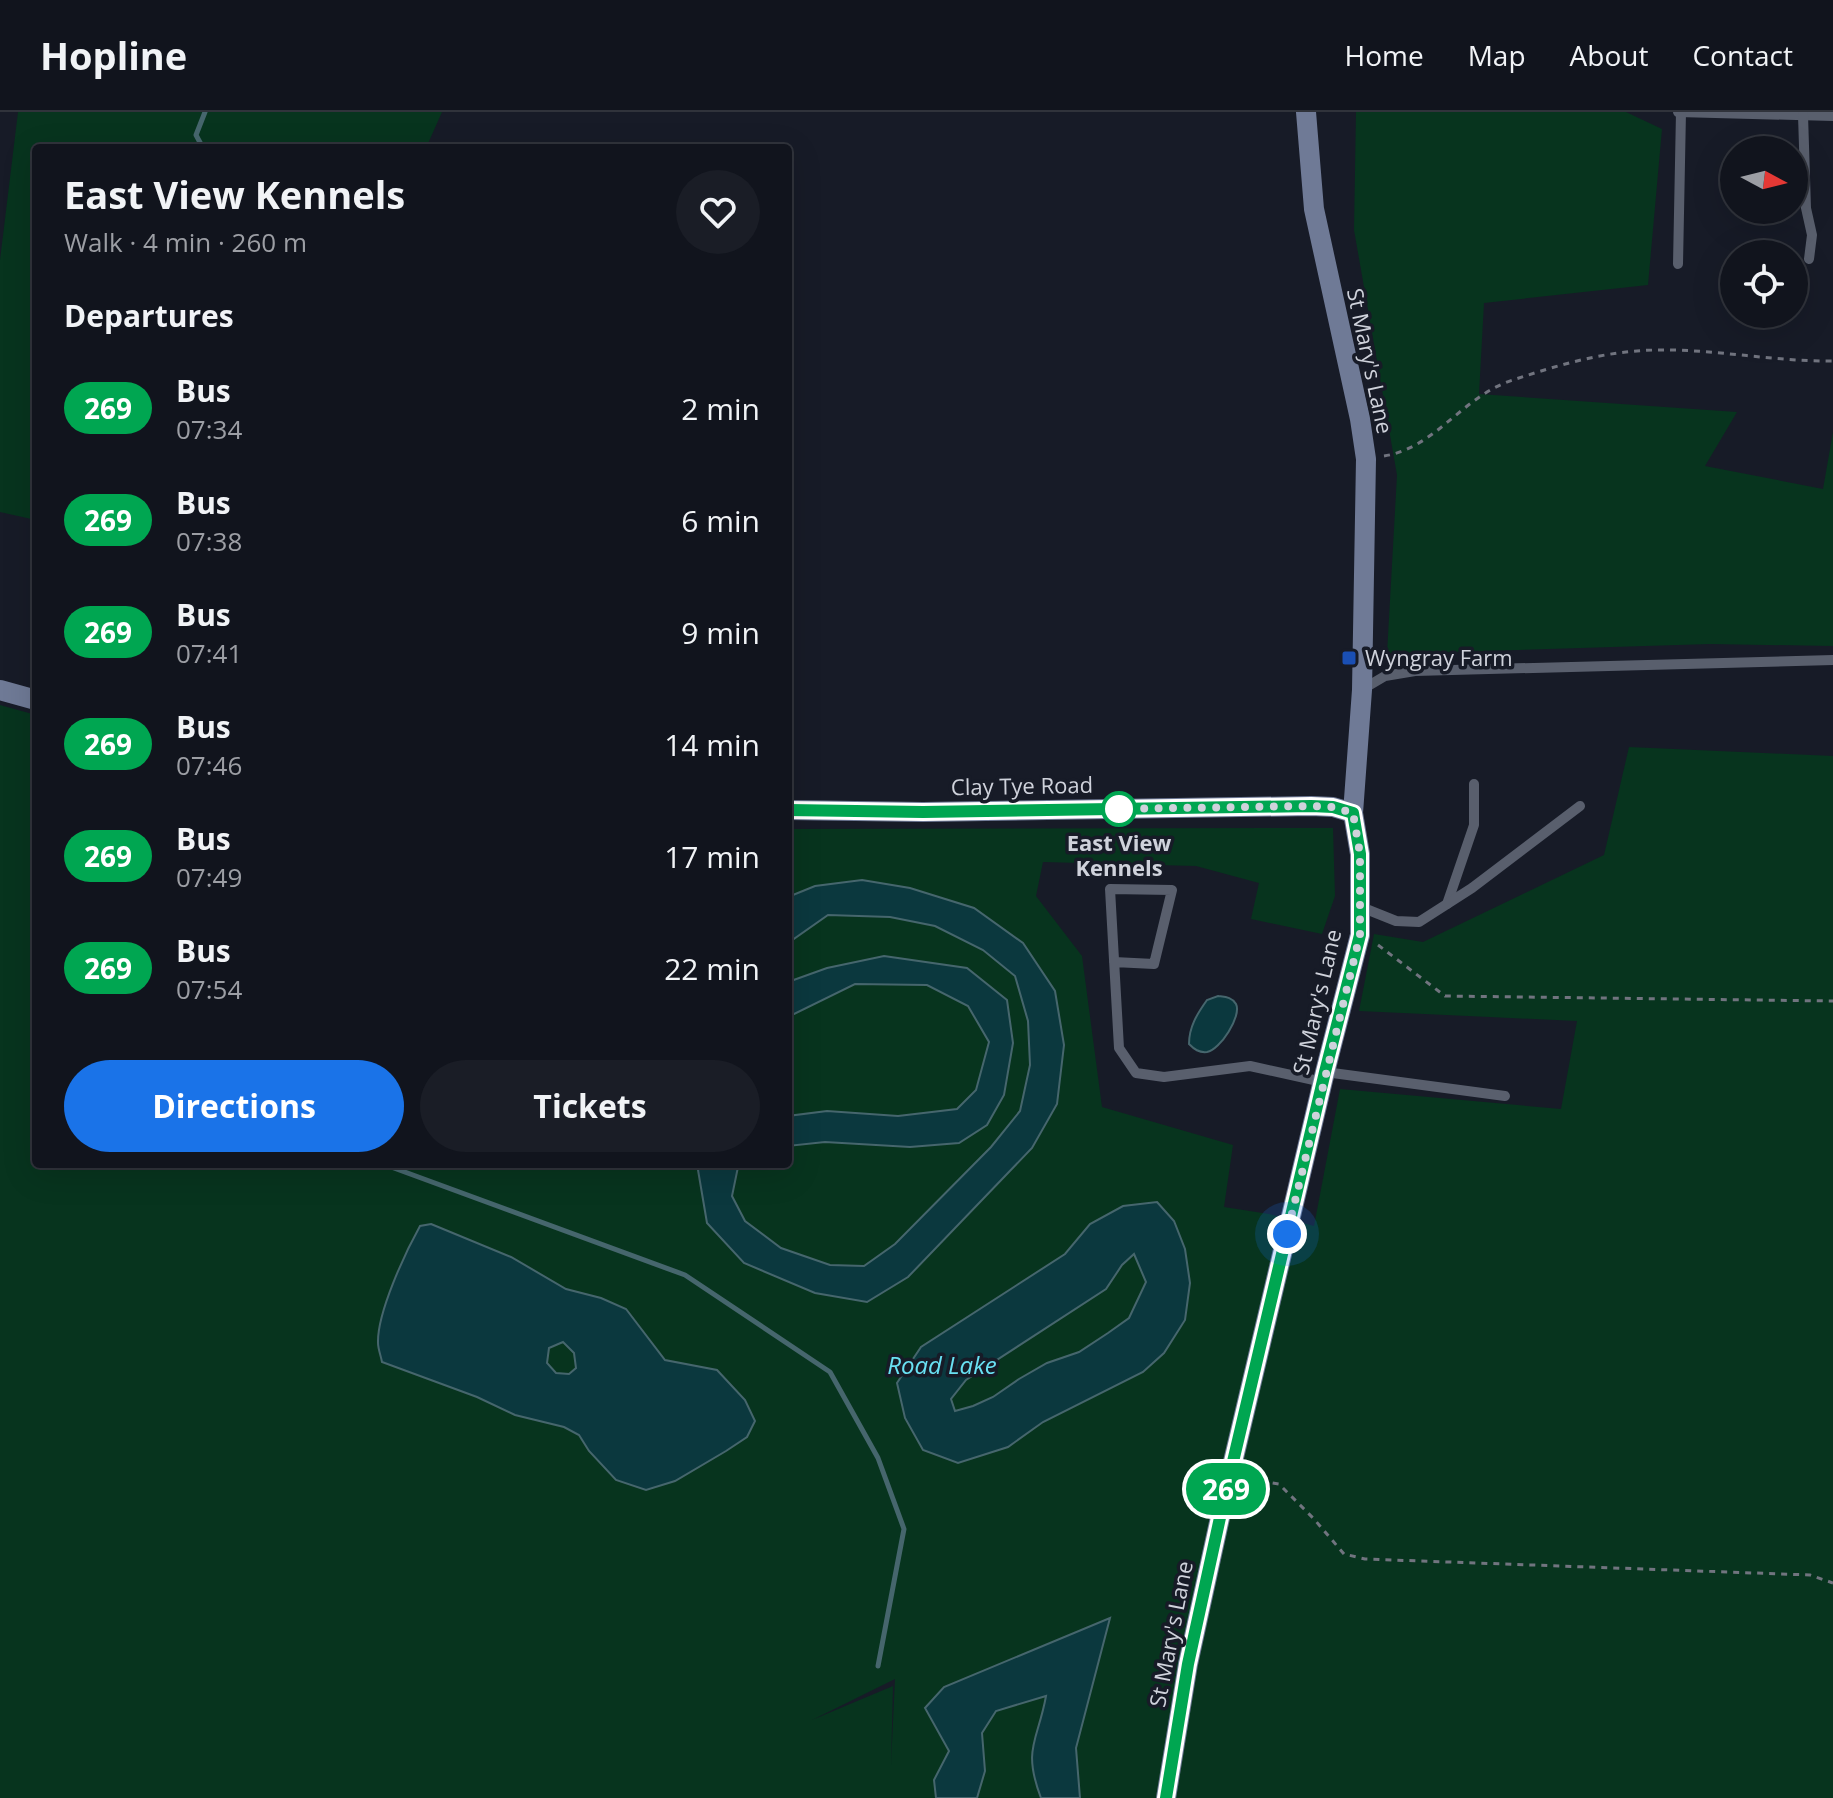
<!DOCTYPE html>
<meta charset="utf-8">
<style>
:root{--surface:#11141d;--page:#1a1d26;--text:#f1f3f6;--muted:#9c9ea4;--line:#30333b;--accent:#1a73e8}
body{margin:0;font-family:"Open Sans",sans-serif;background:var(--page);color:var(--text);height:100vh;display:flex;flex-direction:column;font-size:30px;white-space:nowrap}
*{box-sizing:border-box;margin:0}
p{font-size:26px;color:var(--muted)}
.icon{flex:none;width:44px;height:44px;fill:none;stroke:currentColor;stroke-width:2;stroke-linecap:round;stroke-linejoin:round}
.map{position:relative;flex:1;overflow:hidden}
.sheet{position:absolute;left:32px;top:32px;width:760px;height:1024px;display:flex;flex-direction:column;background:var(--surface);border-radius:8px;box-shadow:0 8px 32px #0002,0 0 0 2px var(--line)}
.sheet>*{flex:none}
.badge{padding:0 16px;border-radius:26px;font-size:28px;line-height:52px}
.needle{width:52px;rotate:97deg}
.buttons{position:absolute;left:1720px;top:24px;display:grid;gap:16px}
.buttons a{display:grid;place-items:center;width:88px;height:88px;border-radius:50%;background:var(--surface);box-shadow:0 8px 32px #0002,0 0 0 2px var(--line);font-size:40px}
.you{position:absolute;width:40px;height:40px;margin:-20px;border:6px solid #fff;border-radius:50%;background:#1a73e8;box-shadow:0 0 0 12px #1a73e833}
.map>.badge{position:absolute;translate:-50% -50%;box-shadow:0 0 0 4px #fff}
h2{padding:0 32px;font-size:30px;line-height:72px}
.round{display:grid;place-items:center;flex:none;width:84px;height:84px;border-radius:42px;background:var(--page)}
.summary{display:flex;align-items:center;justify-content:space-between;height:136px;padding:0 32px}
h1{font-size:38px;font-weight:700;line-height:60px}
.button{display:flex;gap:16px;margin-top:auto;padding:16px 32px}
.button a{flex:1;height:92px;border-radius:48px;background:var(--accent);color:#fff;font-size:32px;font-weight:700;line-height:92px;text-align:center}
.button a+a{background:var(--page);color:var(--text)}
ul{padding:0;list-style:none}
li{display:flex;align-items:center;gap:24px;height:112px;padding:0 32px}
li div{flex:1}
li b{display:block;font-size:30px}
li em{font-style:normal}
li .badge{min-width:88px;font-weight:700;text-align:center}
header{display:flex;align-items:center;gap:48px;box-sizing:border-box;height:112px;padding:0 40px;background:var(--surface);border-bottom:2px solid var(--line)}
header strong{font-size:38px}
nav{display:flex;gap:44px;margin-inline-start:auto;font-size:28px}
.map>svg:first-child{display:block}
.green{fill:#07341e;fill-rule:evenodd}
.water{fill:#0b383e;stroke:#46666d;stroke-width:2;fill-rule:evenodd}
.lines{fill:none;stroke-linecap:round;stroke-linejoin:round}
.stream{stroke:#46666d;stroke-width:5}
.path{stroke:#71747f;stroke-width:3;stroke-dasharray:6 6;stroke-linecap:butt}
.service{stroke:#595f6d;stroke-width:10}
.secondary{stroke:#6f7a96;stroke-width:20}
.line-casing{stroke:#fff;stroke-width:18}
.line{stroke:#00a651;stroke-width:12}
.walk{stroke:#cfd2db;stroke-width:8;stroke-dasharray:0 14.4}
.transit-dot{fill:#1a4fb4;stroke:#171b27;stroke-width:3}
.stop-dot{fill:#fff;stroke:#00a651;stroke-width:4}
.labels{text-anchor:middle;stroke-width:7;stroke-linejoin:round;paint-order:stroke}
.street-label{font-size:22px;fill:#cfd2db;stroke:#171b27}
.poi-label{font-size:22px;fill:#cfd2db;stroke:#171b27;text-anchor:start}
.stop-label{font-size:22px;font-weight:bold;fill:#cfd2db;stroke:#171b27}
.water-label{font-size:24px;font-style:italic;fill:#69e1f3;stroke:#171b27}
</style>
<header>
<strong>Hopline</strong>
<nav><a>Home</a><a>Map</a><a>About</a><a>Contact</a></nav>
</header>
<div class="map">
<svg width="1833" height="1686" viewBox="0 0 1833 1686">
<rect width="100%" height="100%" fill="#171b27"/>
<g class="green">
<polygon points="18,0 442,0 426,36 36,36 36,408 0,400 0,148"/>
<polygon points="1356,0 1626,0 1662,17 1648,173 1484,191 1479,282 1737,300 1705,354 1823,377 1833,320 1833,534 1710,532 1387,542 1397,363 1354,118"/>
<path d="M0,593L36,603V1052H788V717L1333,716L1335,784L1322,822L1251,807L1259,771L1196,754L1043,750L1036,784L1082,844L1102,995L1233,1033L1224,1095L1269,1102L1314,1114L1340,977L1561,997L1577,909L1359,899L1374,822L1423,830L1604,743L1629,635L1833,644V1686H0ZM895,1567L891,1653L893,1574L812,1608Z"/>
</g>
<g class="water">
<polygon points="862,768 910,776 974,796 1023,831 1055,879 1064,933 1057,992 1032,1036 908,1165 867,1190 815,1181 744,1151 707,1111 698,1058 704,1052 743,1052 738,1055 732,1084 745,1109 781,1136 830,1153 864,1154 895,1132 991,1035 1020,999 1030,953 1028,909 1015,864 983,838 935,814 890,805 828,803 788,831 788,785 815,774"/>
<polygon points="884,844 967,856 1007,888 1013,931 1004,983 987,1013 959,1031 910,1035 825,1030 788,1034 788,1004 827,999 898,1004 957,997 976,978 989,930 968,894 927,873 855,872 788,905 788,870 827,856"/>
<path d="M1218,884C1225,885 1232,885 1236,892C1242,904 1220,938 1207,940C1199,941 1194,937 1189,932C1189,915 1197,902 1207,888Z"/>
<path d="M1157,1090L1174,1109L1185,1137L1190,1171L1185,1208L1164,1241L1143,1260L1043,1310L1008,1335L958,1351L923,1338L905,1306L897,1271L921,1235L1065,1142L1090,1112L1123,1094ZM1134,1142L1146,1170L1129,1206L1108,1221L1079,1240L1047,1251L1019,1267L993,1285L973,1294L955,1299L951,1287L966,1268L1106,1177L1122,1153Z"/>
<path d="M431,1112L511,1145L566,1177L601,1186L626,1197L665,1248L717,1258L745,1288L755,1309L747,1325L726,1339L675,1369L646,1378L616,1368L589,1339L579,1323L564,1315L515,1303L477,1285L382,1250C381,1244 378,1237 378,1231C377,1201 405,1141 420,1114ZM563,1230L574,1241L576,1256L569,1262L556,1261L547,1251L549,1236Z"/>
<path d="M1110,1506L1076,1636L1080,1686H1041C1022,1636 1038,1629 1046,1584L996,1599L982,1621L985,1659L977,1686H936L934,1668L949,1639L925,1596L944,1575Z"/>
</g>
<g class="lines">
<g class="stream">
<polyline points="203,36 196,23 205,0"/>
<polyline points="383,1052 685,1163 830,1260 878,1346 904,1417 878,1554"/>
</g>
<g class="path">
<path d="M1384,344C1436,336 1462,284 1513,268C1549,256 1589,244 1626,240C1695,232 1764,250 1833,249"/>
<polyline points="1378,833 1445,884 1833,889"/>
<polyline points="1249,1367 1279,1372 1314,1407 1344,1442 1365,1447 1810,1463 1833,1471"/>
</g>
<g class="service">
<polyline points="1678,0 1833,4"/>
<polyline points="1803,3 1806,96 1812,123 1809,147"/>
<polyline points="1678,152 1681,0"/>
<polyline points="1363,577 1385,564 1415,559 1833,548"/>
<polyline points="1447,792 1474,713 1474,672"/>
<polyline points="1361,795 1396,809 1419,810 1472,776 1580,694"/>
<polyline points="1114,850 1154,852 1172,778 1110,777 1119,936 1136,961 1164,965 1250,954 1323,970"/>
<polyline points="1325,960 1505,984"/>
</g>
<g class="secondary">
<polyline points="0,578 36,588"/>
<polyline points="788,698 923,700 1311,694 1333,695 1353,701"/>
<polyline points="1166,1686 1188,1552 1223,1392 1325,960 1360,823 1360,742 1353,701 1362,578 1366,347 1360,307 1314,97 1306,0"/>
</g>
</g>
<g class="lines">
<defs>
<polyline id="line" points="788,698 923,700 1311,694 1333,695 1353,701 1360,742 1360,823 1325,960 1223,1392 1188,1552 1166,1686"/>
</defs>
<use href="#line" class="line-casing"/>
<use href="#line" class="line"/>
<polyline class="walk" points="1119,697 1110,697 1311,694 1333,695 1353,701 1360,742 1360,823 1287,1122"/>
</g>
<rect class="transit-dot" x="1341" y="538" width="16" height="16" rx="4"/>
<circle class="stop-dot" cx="1119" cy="697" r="16"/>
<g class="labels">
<g class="street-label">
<text transform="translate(1370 249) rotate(78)" y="8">St Mary's Lane</text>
<text transform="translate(1022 674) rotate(-1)" y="8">Clay Tye Road</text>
<text transform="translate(1317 890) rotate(-77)" y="8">St Mary's Lane</text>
<text transform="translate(1171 1522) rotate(-79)" y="8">St Mary's Lane</text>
</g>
<g class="poi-label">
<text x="1365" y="554">Wyngray Farm</text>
</g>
<g class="stop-label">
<text x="1119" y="739">East View<tspan x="1119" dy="25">Kennels</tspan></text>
</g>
<g class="water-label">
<text x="942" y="1262">Road Lake</text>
</g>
</g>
</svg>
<div class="buttons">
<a><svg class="needle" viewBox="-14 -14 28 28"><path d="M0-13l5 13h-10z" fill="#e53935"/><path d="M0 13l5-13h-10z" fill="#9c9ea4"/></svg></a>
<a><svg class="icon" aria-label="locate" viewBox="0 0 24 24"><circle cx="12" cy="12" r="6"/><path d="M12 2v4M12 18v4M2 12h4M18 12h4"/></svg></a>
</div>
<div class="you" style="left:1287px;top:1122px"></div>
<b class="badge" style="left:1226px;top:1377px;background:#00a651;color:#fff">269</b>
<section class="sheet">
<div class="summary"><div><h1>East View Kennels</h1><p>Walk · 4 min · 260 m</p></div><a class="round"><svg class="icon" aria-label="heart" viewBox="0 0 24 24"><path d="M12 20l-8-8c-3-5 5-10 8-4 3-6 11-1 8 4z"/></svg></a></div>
<h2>Departures</h2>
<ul>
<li><span class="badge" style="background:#00a651;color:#fff">269</span><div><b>Bus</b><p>07:34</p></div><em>2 min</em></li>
<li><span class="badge" style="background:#00a651;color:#fff">269</span><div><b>Bus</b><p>07:38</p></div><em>6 min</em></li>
<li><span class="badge" style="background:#00a651;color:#fff">269</span><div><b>Bus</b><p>07:41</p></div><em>9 min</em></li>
<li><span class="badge" style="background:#00a651;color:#fff">269</span><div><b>Bus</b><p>07:46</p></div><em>14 min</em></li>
<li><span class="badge" style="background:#00a651;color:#fff">269</span><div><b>Bus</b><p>07:49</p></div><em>17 min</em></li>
<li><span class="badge" style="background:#00a651;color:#fff">269</span><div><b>Bus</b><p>07:54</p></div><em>22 min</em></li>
</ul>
<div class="button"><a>Directions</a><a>Tickets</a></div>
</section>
</div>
